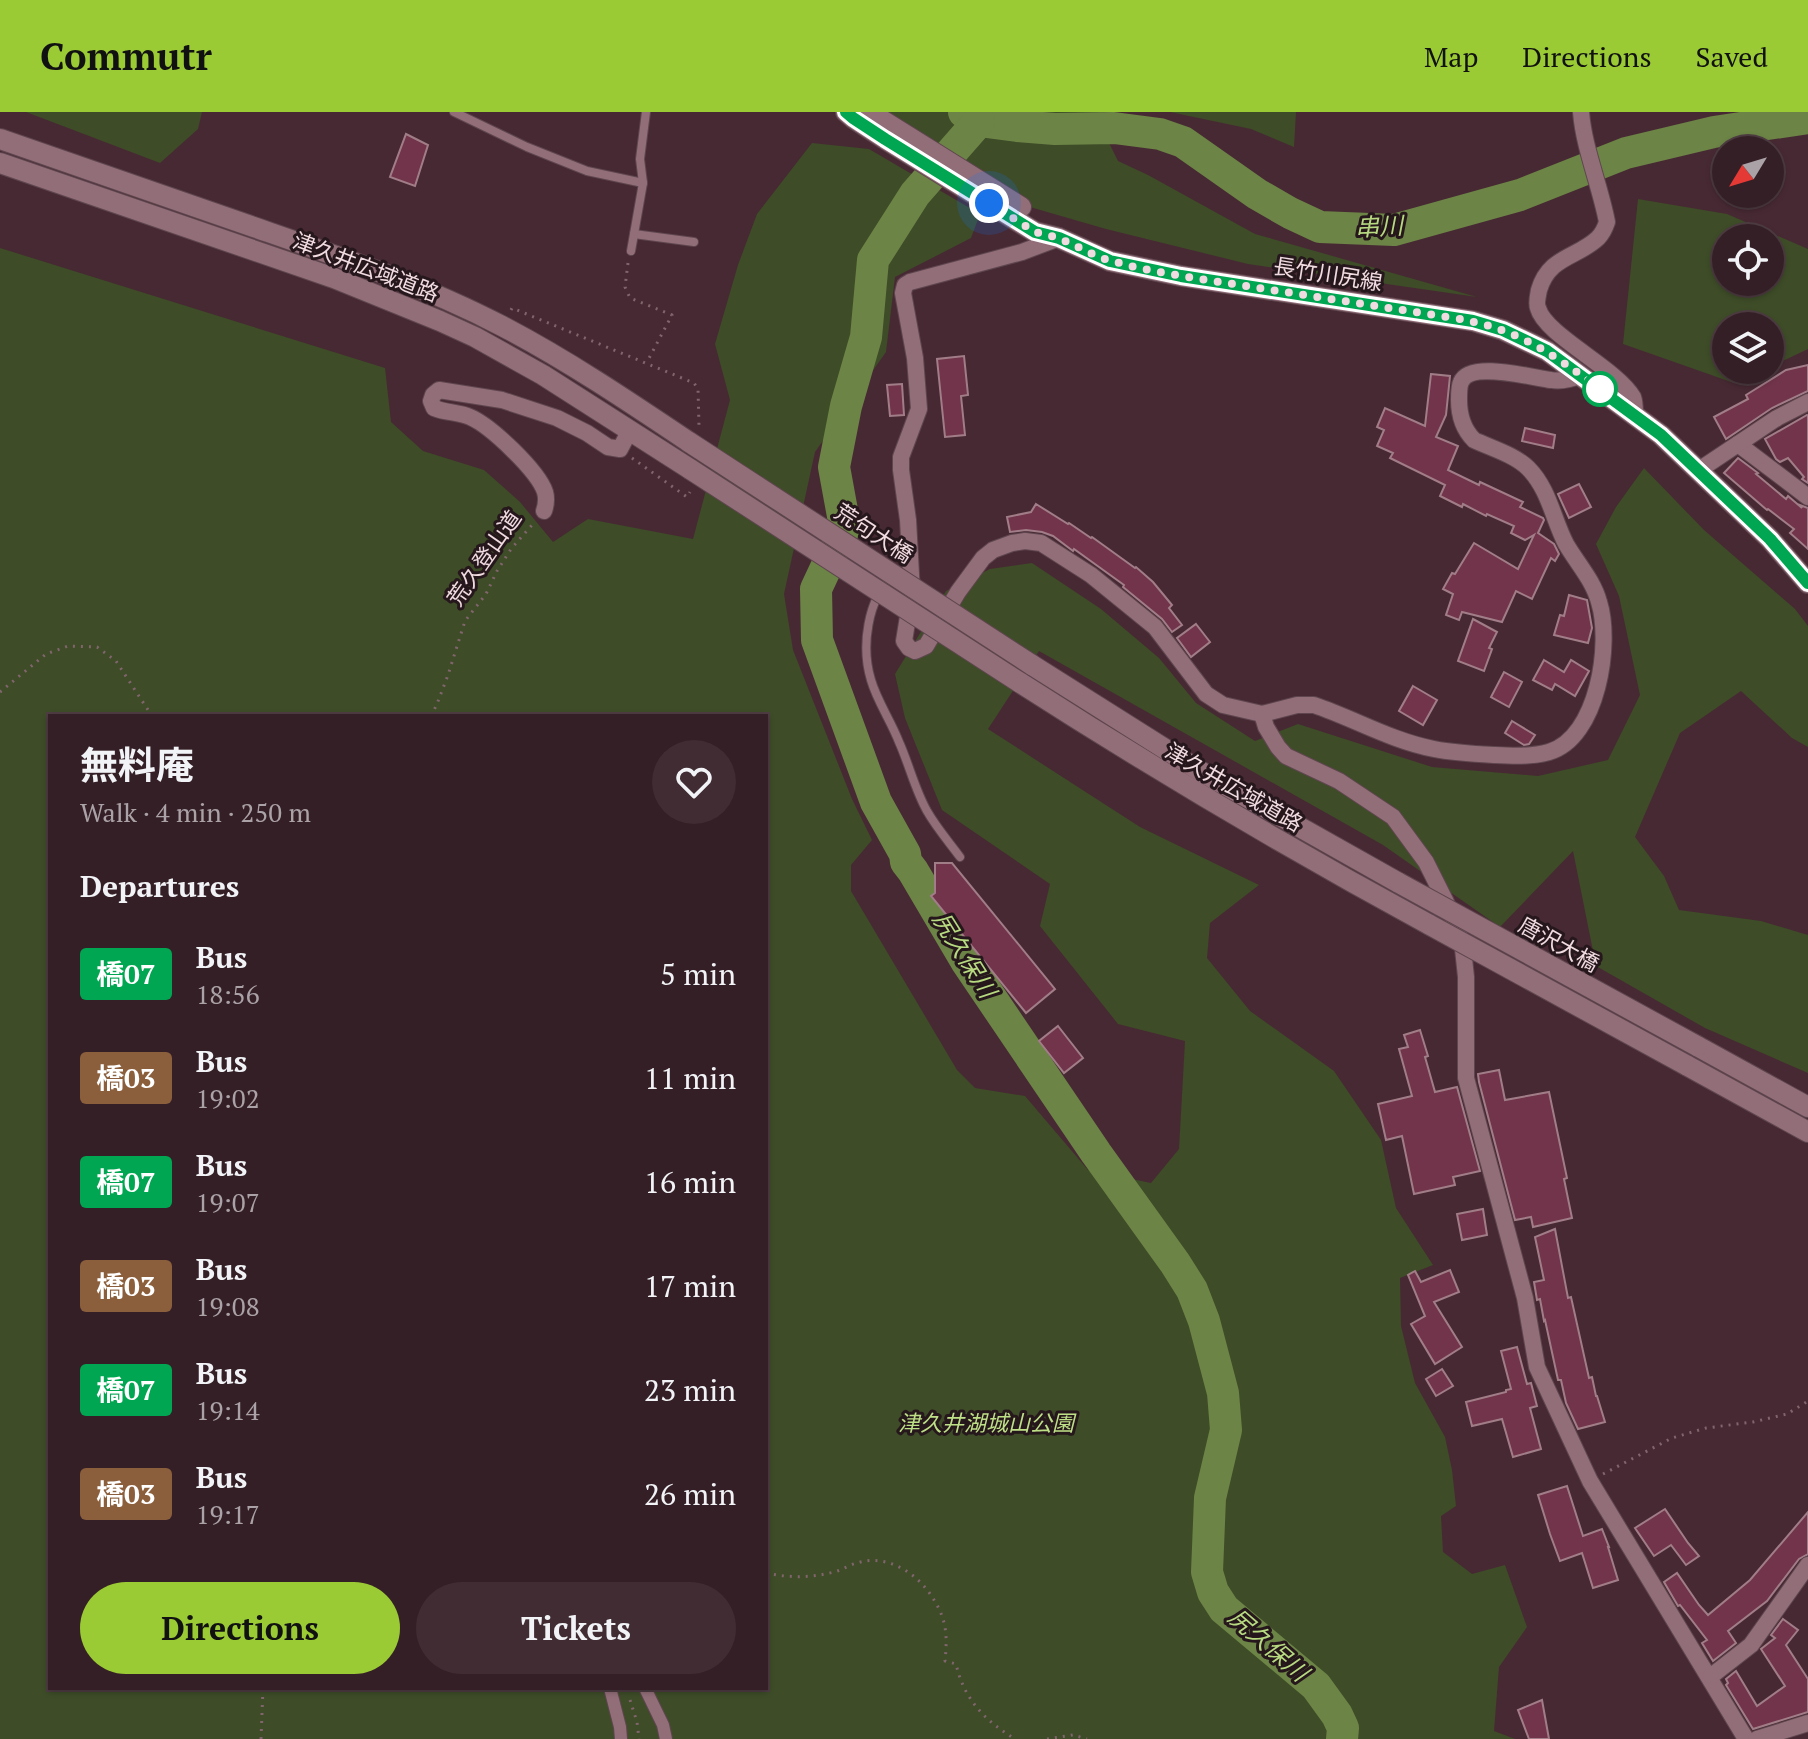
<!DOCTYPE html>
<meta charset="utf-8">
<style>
:root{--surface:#351f26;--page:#402c32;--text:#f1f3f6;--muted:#aaa2a7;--line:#4f3d43;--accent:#9acb34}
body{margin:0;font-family:"PT Serif","Noto Sans JP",serif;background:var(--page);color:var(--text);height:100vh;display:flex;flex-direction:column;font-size:30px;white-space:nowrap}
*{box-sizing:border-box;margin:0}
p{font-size:26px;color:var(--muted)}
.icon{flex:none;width:44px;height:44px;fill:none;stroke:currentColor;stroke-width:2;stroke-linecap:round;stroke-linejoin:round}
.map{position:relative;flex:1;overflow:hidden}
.panel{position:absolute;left:48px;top:602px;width:720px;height:976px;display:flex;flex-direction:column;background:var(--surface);border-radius:0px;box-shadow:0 2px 6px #0004,0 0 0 2px var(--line)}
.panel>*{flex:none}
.badge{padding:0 16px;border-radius:6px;font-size:28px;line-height:52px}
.needle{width:52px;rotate:232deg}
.controls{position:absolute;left:1712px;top:24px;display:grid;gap:16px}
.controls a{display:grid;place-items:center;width:72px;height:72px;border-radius:50%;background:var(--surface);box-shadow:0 2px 6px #0004,0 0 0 2px var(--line);font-size:40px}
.you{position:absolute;width:40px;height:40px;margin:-20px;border:6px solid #fff;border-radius:50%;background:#1a73e8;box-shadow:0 0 0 12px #1a73e833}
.map>.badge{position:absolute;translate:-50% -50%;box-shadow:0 0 0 4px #fff}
h2{padding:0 32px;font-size:30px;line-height:72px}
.round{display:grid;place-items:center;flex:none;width:84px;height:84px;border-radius:42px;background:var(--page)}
.headline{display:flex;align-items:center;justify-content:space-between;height:136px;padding:0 32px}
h1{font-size:38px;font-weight:700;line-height:60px}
.cta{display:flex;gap:16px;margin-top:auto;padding:16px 32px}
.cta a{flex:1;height:92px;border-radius:48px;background:var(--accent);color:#111;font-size:32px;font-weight:700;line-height:92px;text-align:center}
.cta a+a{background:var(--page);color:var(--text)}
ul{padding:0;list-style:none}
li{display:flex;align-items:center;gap:24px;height:104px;padding:0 32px}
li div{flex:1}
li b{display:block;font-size:30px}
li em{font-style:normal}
li .badge{min-width:88px;font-weight:700;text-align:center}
header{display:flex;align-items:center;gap:48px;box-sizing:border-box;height:112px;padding:0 40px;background:var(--accent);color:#111}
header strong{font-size:38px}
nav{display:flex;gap:44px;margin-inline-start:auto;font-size:28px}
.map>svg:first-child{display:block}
.green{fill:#3e4c28;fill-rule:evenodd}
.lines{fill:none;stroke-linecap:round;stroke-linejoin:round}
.river{stroke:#6c8446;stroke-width:32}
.building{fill:#71344a;stroke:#a17d88;stroke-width:2}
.service-casing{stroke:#5f464e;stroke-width:10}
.pedestrian-casing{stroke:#5f464e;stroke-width:14}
.minor-casing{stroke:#5f464e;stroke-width:18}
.secondary-casing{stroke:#5f464e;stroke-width:22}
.path{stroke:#80656d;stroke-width:3;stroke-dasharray:2 6;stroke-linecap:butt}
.service{stroke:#926e79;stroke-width:8}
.pedestrian{stroke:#926e79;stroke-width:12}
.minor{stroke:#926e79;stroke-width:16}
.secondary{stroke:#926e79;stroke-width:20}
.secondary-bridge-casing{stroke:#5f464e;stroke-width:22;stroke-linecap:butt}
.secondary-bridge{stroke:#926e79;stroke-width:20}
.line-casing{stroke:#fff;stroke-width:18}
.line{stroke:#00a651;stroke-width:12}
.walk{stroke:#f0dbe1;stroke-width:8;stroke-dasharray:0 14.4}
.stop-dot{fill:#fff;stroke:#00a651;stroke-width:4}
.labels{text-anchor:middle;stroke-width:6;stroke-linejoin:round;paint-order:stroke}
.street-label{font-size:22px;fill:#f0dbe1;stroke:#25171b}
.park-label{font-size:22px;font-style:italic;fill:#bddf86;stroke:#25171b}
.water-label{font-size:24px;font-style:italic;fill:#b7da81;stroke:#25171b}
</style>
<header>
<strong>Commutr</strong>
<nav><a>Map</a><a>Directions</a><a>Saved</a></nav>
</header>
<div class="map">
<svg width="1808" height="1627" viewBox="0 0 1808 1627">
<rect width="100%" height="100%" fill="#472933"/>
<g class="green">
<polygon points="26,0 202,0 198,17 160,51"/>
<polygon points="861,0 1103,0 1096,5 1118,49 1148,63 1255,122 1477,185 1248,152 1106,117 995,85"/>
<polygon points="1170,0 1296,0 1294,35 1251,17"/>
<path d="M812,31L869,37L980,102L971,126L895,165L886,240L815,340L784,482L793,538L852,687L872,728L851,753V779L957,958L975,976L1025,984L1088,1058L1151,1071L1179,1037L1185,929L1118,912L1040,814L1050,772L942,698L905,606L895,562L946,479L990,457L1032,451L1101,497L1159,546L1196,591L1255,629L1298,612L1432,655L1538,664L1608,648L1640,583L1619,484L1596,432L1616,395L1644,356L1704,418L1795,497L1808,514V635L1792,626L1741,579L1680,621L1635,725L1664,764L1679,798L1761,809L1808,823V961L1705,916L1596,854L1573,739L1500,815L1383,733L1039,539L988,617L1140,715L1259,773L1210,811L1207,846L1250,899L1334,959L1381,1028L1396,1096L1433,1153L1400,1166L1401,1214L1415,1271L1445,1325L1452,1358L1456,1394L1441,1404L1443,1440L1472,1462L1505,1453L1527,1515L1499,1555L1494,1619L1515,1627H0V136L385,256L391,310L423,339L484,358L520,390L553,430L588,407L693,427L730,288L715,232L738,153L757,102ZM50,604H766V1576H50Z"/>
<path d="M1638,87L1727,102L1808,137V237L1770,255V214H1726V258H1763L1734,271L1623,232ZM1726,126H1770V170H1726Z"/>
</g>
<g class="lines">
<g class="river">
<polyline points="964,0 979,9 1017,14 1055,17 1114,16 1160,22 1183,30 1257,82 1290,101 1320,115 1394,118 1520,83 1626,41 1714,20 1808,6"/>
<polyline points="979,9 915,82 873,148 866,225 846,294 834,355 845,415 816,477 817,528 876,690 905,742 906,750 913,759 966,849 1096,1041 1175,1151 1192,1178 1204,1209 1223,1281 1226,1318 1210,1386 1207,1460 1213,1480 1224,1497 1316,1574 1337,1603 1343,1616 1342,1627"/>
</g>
</g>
<g class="building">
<polygon points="406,22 428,33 415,74 390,65"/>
<polygon points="964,244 968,283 961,284 965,323 945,325 937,247"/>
<polygon points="1808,253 1808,279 1772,296 1726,327 1714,305 1748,287 1746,283 1786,258"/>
<polygon points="1431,262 1450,264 1446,303 1436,325 1458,334 1448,358 1479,373 1480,370 1523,390 1520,395 1543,406 1544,408 1538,421 1554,432 1559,442 1555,449 1551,446 1532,487 1516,479 1502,510 1462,500 1459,508 1446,503 1453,482 1443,477 1452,461 1455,462 1474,431 1518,457 1534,423 1525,428 1511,421 1514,414 1487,402 1486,404 1463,392 1462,395 1440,384 1445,373 1390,346 1393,341 1377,334 1384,318 1377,315 1385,296 1425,314"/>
<polygon points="902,272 904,303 890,304 887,273"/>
<polygon points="1807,303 1808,304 1808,371 1802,367 1804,365 1788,346 1780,350 1776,347 1765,327"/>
<polygon points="1525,316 1555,323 1553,336 1522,329"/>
<polygon points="1738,346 1758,361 1756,362 1786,387 1788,384 1802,396 1800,393 1808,396 1808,437 1790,421 1794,417 1768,397 1767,398 1724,361"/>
<polygon points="1579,372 1591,395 1569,406 1558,382"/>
<polygon points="1036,392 1068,412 1069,411 1091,426 1092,425 1135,456 1136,455 1153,470 1172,493 1169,496 1182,513 1172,520 1162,507 1123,475 1124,473 1074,437 1073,439 1053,424 1042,420 1026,418 1010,420 1007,405 1031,400"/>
<polygon points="1569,483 1587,488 1592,516 1588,531 1554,523 1560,503 1564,504"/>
<polygon points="1473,507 1497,520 1489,536 1492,537 1484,559 1458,549"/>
<polygon points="1196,512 1210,530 1191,545 1177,526"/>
<polygon points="1544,548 1564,560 1571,548 1589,559 1575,584 1555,572 1552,578 1533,568"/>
<polygon points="1504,560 1522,570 1509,595 1491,585"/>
<polygon points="1413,574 1437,588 1423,613 1399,599"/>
<polygon points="1512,609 1535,623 1529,632 1524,633 1505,621"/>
<polygon points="935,751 952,751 1055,877 1026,901 931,784 935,781"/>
<polygon points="1058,914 1083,946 1064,961 1039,929"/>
<polygon points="1420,918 1428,944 1425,945 1435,980 1457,975 1480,1059 1453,1065 1455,1073 1414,1082 1402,1024 1386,1028 1378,992 1412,984 1399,937 1408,935 1404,923"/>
<polygon points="1499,958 1505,988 1549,980 1567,1066 1564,1067 1572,1106 1533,1115 1531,1105 1515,1108 1479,970 1478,962"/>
<polygon points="1483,1097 1487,1123 1462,1128 1457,1102"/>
<polygon points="1555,1117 1568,1186 1571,1185 1589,1266 1592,1265 1596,1284 1597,1284 1605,1310 1578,1317 1566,1291 1561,1268 1558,1268 1545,1208 1544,1209 1540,1187 1537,1188 1534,1170 1544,1168 1535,1125"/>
<polygon points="1450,1158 1459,1180 1434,1190 1462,1235 1435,1252 1411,1212 1425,1204 1408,1163 1415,1159 1421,1170"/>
<polygon points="1517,1235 1527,1272 1531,1271 1537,1294 1530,1296 1541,1337 1513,1345 1502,1307 1472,1314 1466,1290 1506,1280 1506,1278 1511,1277 1501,1239"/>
<polygon points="1442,1257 1453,1274 1436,1284 1426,1267"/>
<polygon points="1567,1374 1583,1424 1602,1417 1609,1435 1608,1435 1618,1468 1593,1476 1582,1441 1560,1449 1550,1422 1538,1383"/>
<polygon points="1665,1397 1688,1431 1699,1444 1686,1453 1671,1433 1654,1444 1635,1416"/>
<polygon points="1808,1400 1808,1442 1799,1447 1767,1489 1728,1519 1736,1531 1713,1549 1702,1531 1707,1528 1680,1493 1678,1494 1664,1470 1677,1461 1699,1493 1708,1503 1750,1468"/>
<polygon points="1783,1507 1798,1518 1786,1533 1808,1567 1808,1600 1753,1617 1726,1573 1728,1571 1726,1567 1736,1559 1757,1594 1785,1574 1761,1537 1775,1526 1771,1523"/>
<polygon points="1542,1588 1549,1627 1529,1627 1518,1598"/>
</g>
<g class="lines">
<defs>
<g id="service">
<polyline points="454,0 527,35 587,59 643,71"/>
<polyline points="634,122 694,130"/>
<polyline points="631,139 643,71 640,47 646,0"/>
<path d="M893,464C867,487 861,535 871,568C877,589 891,609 899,630C909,652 915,678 927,699C936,715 949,730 960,745"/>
</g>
<g id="pedestrian">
<polyline points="610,1576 620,1615 621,1627"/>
<polyline points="645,1576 663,1613 666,1627"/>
</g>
<g id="minor">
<path d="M1581,0C1584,37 1600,73 1607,110C1605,116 1603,121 1598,126C1577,146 1549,144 1539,178C1538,183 1536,192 1538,196C1545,223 1616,256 1633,285C1635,290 1635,298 1635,303"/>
<polyline points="1059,126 1022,140 910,170 905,173 903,181 915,246 919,297 901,345 901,358 908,408 912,480 904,529 909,536 915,539 926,534 958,480 983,446 993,438 1012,431 1025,429 1041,431 1091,463 1155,515 1206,582 1223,593 1262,602"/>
<path d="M1582,263C1572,267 1562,270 1551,268C1533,266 1470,248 1461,270C1459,274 1459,283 1459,288C1459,304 1463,317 1474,328C1491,336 1515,343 1528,356C1549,377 1553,407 1566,432C1577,451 1593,468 1599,490C1612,531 1598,626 1549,640C1532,645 1512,644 1495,643C1475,642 1454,641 1434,637C1392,629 1355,607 1314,593H1297L1262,602L1266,615L1278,635L1286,644L1339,669L1393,705L1426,750L1445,788L1457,815L1463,837L1466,865V966L1525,1186L1537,1255L1590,1369L1746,1627"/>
<polyline points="1738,332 1808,385"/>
<polyline points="1699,358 1777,306 1808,290"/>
<path d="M544,399C546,393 547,387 545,380C538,359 491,314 470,305C459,300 446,301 434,296L431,289L433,283L439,278L502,288L557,306L587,321L608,335L620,337L630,318"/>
<polyline points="1710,1565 1751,1533 1808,1453"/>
<polyline points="1757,1627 1808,1611"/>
</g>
<g id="secondary">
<polyline points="846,0 853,6 885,27 1035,120 1059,126 1110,149 1181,164 1473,209 1503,218 1547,239 1661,323 1770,427 1808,471"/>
<polyline points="869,0 1021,95"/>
<path d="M0,27C83,56 165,84 248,113C334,143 421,172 502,214C567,248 628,289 689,330"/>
<polyline points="0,51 334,166 440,209 475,225 543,263 690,357"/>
<polyline points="1032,553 1200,659 1399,771"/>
<path d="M1019,570C1153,656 1290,737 1430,813"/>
<polyline points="1697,934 1808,995"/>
<polyline points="1686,953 1808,1020"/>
</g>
</defs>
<use href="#service" class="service-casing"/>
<use href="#pedestrian" class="pedestrian-casing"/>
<use href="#minor" class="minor-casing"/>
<use href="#secondary" class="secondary-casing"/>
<g class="path">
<polyline points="628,151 625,175 630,186 672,203 647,250"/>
<polyline points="511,198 512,196 694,271 698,277 699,314"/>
<polyline points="632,346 687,385 690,380"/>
<polyline points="0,580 46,542 68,534 97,535 116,549 152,604"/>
<polyline points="431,604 437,592 448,563 465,509 486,482 497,459 511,437 533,412"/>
<polyline points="1603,1362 1672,1326 1706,1316 1753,1310 1787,1302 1808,1289"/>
<path d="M766,1461C789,1466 811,1466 834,1460C842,1458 849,1453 857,1451C884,1442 912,1458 928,1479C946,1504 948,1519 945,1549L956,1552C964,1587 984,1608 1015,1627"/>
<polyline points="630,1588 637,1610 639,1627"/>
<polyline points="261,1627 263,1576"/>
<polyline points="1047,1627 1073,1623 1087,1627"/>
</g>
<use href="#service" class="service"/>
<use href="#pedestrian" class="pedestrian"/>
<use href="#minor" class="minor"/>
<use href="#secondary" class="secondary"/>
<defs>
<g id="secondary-bridge">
<polyline points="689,330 1032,553"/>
<polyline points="690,357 1019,570"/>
<polyline points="1399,771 1697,934"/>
<polyline points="1430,813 1686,953"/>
</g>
</defs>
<use href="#secondary-bridge" class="secondary-bridge-casing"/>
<use href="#secondary-bridge" class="secondary-bridge"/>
</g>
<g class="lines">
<defs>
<polyline id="line" points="846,0 853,6 885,27 1035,120 1059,126 1110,149 1181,164 1473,209 1503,218 1547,239 1661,323 1770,427 1808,471"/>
</defs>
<use href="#line" class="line-casing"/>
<use href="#line" class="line"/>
<path class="walk" d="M989,91L1035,120L1059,126L1101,146L1134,155L1181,164L1454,206C1516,216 1550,240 1600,277"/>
</g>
<circle class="stop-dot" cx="1600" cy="277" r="16"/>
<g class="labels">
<g class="street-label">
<text transform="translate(366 155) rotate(21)" y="8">津久井広域道路</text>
<text transform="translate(1328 162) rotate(9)" y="8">長竹川尻線</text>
<text transform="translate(874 421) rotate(33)" y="8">荒句大橋</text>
<text transform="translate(484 446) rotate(-55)" y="8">荒久登山道</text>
<text transform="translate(1234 675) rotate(30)" y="8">津久井広域道路</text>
<text transform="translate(1559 832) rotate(29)" y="8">唐沢大橋</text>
</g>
<g class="park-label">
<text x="986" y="1319">津久井湖城山公園</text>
</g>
<g class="water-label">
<text transform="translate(1379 115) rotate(-3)" y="8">串川</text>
<text transform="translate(964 843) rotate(58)" y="8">尻久保川</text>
<text transform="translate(1268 1533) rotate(41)" y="8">尻久保川</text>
</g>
</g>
</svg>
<div class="controls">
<a><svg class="needle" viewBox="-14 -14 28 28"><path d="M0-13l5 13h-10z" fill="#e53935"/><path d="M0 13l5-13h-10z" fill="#aaa2a7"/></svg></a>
<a><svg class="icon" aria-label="locate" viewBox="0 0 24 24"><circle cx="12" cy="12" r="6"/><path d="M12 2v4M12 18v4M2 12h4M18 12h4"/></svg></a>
<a><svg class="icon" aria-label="layers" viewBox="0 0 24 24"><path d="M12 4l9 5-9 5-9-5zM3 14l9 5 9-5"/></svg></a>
</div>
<div class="you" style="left:989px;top:91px"></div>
<section class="panel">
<div class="headline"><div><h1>無料庵</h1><p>Walk · 4 min · 250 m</p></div><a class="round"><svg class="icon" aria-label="heart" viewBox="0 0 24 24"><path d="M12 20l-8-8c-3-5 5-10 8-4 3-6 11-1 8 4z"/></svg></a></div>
<h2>Departures</h2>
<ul>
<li><span class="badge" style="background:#00a651;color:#fff">橋07</span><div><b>Bus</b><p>18:56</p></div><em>5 min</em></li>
<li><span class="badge" style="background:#8b5e3c;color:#fff">橋03</span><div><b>Bus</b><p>19:02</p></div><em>11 min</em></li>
<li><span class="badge" style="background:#00a651;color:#fff">橋07</span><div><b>Bus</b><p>19:07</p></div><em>16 min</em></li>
<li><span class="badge" style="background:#8b5e3c;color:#fff">橋03</span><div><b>Bus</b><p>19:08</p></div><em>17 min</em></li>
<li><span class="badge" style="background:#00a651;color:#fff">橋07</span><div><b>Bus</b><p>19:14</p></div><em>23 min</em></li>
<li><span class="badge" style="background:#8b5e3c;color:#fff">橋03</span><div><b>Bus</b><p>19:17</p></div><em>26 min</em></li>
</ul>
<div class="cta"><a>Directions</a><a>Tickets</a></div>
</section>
</div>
